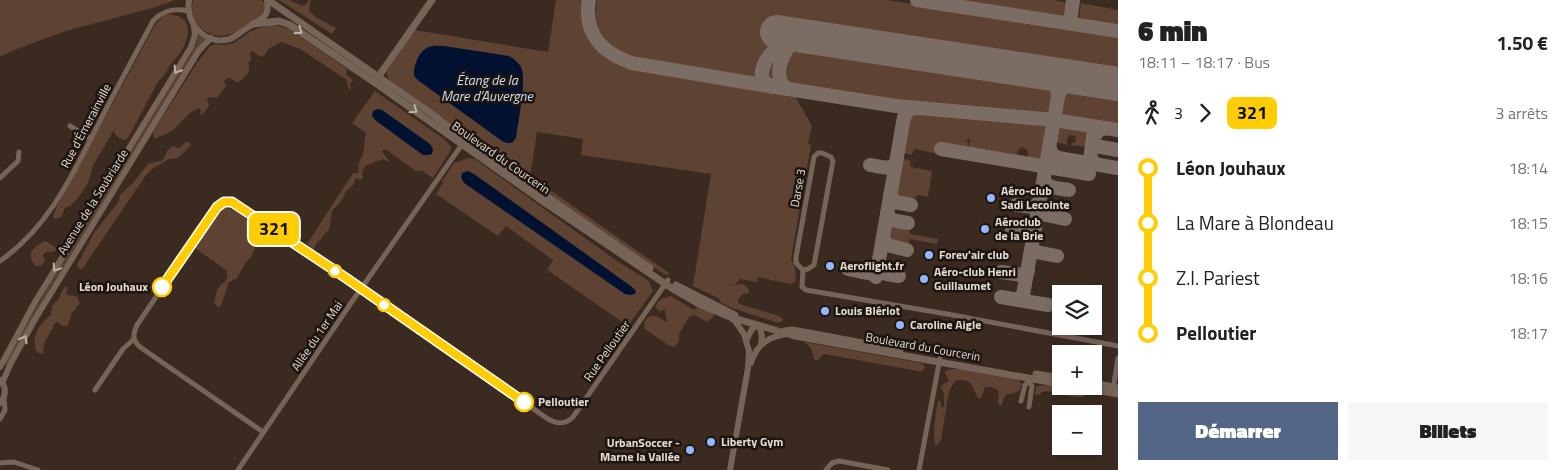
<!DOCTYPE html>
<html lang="fr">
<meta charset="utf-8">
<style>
:root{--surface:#fff;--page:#f6f6f6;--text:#222;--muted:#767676;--accent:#546685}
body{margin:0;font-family:"Titillium Web",sans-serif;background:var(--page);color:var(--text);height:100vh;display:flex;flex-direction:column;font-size:19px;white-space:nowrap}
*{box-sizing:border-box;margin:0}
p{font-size:16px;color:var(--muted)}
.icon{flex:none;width:28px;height:28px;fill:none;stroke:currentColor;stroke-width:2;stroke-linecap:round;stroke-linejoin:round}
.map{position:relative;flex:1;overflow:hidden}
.drawer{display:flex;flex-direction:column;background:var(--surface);width:450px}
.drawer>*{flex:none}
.badge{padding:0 10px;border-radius:8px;font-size:18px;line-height:32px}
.buttons{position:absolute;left:1052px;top:285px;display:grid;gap:10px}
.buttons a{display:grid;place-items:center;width:50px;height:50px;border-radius:0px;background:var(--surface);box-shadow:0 2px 8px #0003;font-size:25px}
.map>.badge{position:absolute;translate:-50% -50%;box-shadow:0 0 0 2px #fff}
.legs{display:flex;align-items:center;gap:8px;height:55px;padding:0 20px;font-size:16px}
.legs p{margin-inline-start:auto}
.headline{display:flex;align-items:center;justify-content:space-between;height:85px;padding:0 20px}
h1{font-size:28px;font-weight:800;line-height:38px}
.action{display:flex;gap:10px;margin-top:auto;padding:10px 20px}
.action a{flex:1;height:58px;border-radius:0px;background:var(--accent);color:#fff;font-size:20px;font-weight:800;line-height:58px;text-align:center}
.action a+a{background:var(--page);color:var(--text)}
ul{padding:0 20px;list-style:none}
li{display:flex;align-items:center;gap:18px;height:55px;font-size:19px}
li i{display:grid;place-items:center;width:8px;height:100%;margin:0 6px;background:currentColor}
li i::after{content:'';width:12px;height:12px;margin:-6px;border:4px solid;border-radius:50%;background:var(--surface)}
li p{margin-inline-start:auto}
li:first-child i{background:linear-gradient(#0000 50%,currentColor 0)}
li:last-child i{background:linear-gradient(currentColor 50%,#0000 0)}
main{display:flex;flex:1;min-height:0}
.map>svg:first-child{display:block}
.green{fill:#5e4232}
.water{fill:#031131}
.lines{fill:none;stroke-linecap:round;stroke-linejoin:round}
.taxiway{stroke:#7c6d64;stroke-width:14}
.runway{stroke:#7c6d64;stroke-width:34}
.minor{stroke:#776459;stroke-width:5}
.tertiary{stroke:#776459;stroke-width:6}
.secondary{stroke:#776459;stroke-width:7}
.oneway{stroke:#beb1a8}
.line-1-casing{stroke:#fff;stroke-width:11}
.line-1{stroke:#ffcd02;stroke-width:8}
.poi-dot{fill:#91b8fd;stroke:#1c1510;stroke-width:2}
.stop-1-dot{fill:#fff;stroke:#ffcd02;stroke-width:2.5}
.labels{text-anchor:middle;stroke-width:5;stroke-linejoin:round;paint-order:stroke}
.street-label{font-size:12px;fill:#e5dad3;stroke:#1c1510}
.poi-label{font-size:12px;font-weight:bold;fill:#e5dad3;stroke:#1c1510;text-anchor:start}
.stop-label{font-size:12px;font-weight:bold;fill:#e5dad3;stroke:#1c1510;text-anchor:end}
.water-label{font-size:14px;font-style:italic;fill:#cddcf6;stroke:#1c1510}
</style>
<main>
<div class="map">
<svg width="1118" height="470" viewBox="0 0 1118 470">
<rect width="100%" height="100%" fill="#3b2a20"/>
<g class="green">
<polygon points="0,0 174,0 168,3 152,8 66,31 14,50 0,57"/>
<path d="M193,0H262L266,5L263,17C257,20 250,22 245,26C240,29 237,32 231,34C210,42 187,23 193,0Z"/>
<polygon points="279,0 290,0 302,6 305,5 309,0 311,0 309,10 312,14 317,18 336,28 332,34"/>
<path d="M556,0H582L583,23L593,45L599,52L619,66L649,72L793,93L812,126L808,143L811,145L791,259C795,267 798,274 794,283L790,284L758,277L757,282L740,279L734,286C740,283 745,283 749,290V293C742,293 739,296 738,303L743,305L779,316L783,319L782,321L778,323L732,308L720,302V299L693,286L711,174L581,155L583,139L537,132L530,176L669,273L667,275L664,274L483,151L389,80L386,72L415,30L548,52Z"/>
<polygon points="597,0 887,0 1118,35 1118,77 778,25 774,46 761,64 758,82 626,54 605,42 599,34 596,24 595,15"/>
<polygon points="959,0 1054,0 1067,3 1065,16"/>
<polygon points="1081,3 1118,10 1118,24 1079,18"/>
<path d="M167,14C192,16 192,33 181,52C178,56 174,60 171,64C166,70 166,76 159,80L129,136L125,140L119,138L114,133L115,128L93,166L88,183L78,198L71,205L65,208L61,217L55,219L53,217L57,206L155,25L161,18Z"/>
<path d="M272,24L289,29L347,69L346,75L352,79L353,82L350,83L351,89L350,90L348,87L347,80L300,49L281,42L268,49L265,55L261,57L252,51L250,53L251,60L248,63C252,72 245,76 239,82H236L230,78H227L224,81L226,86L217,98L209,97L207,100L209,106L202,115H200L201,110L199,108L190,113L172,131L154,139L153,132L197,63L210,46L216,44L223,45L234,43L251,31Z"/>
<polygon points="198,36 205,39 199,46 50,288 6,366 4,364 48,287 196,45"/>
<path d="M805,44L1042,81C1056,88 1061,113 1042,116L916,106L791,87L785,83L783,79L786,55L794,47Z"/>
<path d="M782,47L776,76L773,81H769L765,75C766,64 773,53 782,47Z"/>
<path d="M1075,86L1118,92V127L1069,120L1062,116C1055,103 1063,90 1075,86Z"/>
<path d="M375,91L444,139L451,147V150L433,178L421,170L420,171H416L388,151L384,149L382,152L389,160L388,162L383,159L365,166L362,172L363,179L361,180L356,178L353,185L346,191L342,200L332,211L329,229L320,240L317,242L314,250L307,244L353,173H359C357,160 362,160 364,149C365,144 364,139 366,133L352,123Z"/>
<polygon points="914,111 1008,119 1043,125 1046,128 1047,132 1042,164 1023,161 1027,158 1028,152 1026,149 1023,147 1019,149 1017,152 1020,161 1004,158 1005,150 1004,158 986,155 987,147 985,154 968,151 969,143 971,141 969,138 966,141 968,143 967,151 940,147 940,150 955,152 954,157 914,149 912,155 903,153 902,150 908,116"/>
<polygon points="1060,127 1084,129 1089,137 1088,147 1071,145 1072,143 1075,143 1076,136 1069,135 1066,143 1070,145 1054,142 1057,130"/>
<polygon points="186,142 188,142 191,145 178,158 169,159 152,169 146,175 82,269 79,269 77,265 94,233 119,201 120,195 133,183 148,164 163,160 167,151 173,146 179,148"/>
<polygon points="468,158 475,159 617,261 649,281 653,291 628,326 547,270 553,260 506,226 498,236 436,194 443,183 442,181 454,163"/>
<polygon points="902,159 910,160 911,167 932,171 928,197 917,195 916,198 913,197 912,201 894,198"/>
<path d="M225,208C240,209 246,222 259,227C264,229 266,228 270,231L271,238L255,247L251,257L246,262L237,278L228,283C227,288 223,301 221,306L218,307L214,303C215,299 216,293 217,290C221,282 229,283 227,271L195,248L220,211Z"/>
<polygon points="890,224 907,227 907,230 910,231 910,234 938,239 937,244 909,239 908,245 906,247 889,245 887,242"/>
<path d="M46,241L55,247L56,250L54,252H46L43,255L45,262L40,266L35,265C25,253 34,246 46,241Z"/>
<path d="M66,286L68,287L66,293L67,295L76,296L80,303L71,314V317L67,326H62L58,322L54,324C52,335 41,341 44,353L42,354L37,352C30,339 39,323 51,315L52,306L58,300L62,291Z"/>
<path d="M671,296L694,310L699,306L714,314L713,317L707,322L695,315L689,317L679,334V341L675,347L668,345L645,329L644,323C649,311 659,316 667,323L665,310L659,311L655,306L661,299Z"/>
<polygon points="804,342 921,363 923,364 925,368 922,371 918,371 824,354 817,361 814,359 811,348"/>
<path d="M953,369H962L1017,379L1022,384L1019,391L1011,394H1006L1001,406L998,403L999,391L991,387H985L981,398H978C972,387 972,377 955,381L949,391L941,440L937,445H935C933,430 935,417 938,401H940L942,408L944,406C944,399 945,392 940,387L947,382L949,380L945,373L947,370Z"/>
<path d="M1049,385L1083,392L1084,397C1076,398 1067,395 1058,394C1052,393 1049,390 1042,392L1039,395L1035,394L1036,386Z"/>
</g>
<g class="water">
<path d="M444,46L509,56C514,59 518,62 521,67C527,80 518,122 516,138L512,143H507L502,141L419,81L414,76C413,67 419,51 427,48C432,45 439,46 444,46Z"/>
<polygon points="378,109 382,110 430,144 433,149 432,154 428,155 423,155 375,120 372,116 373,111"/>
<polygon points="468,171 474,174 632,287 636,291 635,294 630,295 625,294 464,183 461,177 462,173"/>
</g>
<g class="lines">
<g class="taxiway">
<path d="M589,0C583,33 602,53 632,63L750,83L896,106L1054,120L1118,130"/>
<polyline points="917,0 1118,31"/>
<polyline points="1070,23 1073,0"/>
<path d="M772,87L766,83L762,79C759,60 778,48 787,34"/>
<path d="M788,89C770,79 783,45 799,39C805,36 813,38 819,39"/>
<path d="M1058,97C1062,82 1073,78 1088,79"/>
<polyline points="1093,135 1093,141 1096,146 1118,150"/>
<polyline points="1049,147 1052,154 1058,158 1118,168"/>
<polyline points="941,149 1089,174"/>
<polyline points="1096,164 1090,159 1093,138 1099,130 1107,128"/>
<path d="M870,165C879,166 890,171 896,163"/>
<path d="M1044,179C1046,189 1059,188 1069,190"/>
<polyline points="890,195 895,202 911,205"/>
<polyline points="1016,205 1034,207 1040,202"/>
<polyline points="1039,207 1040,212 1042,214 1065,219"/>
<polyline points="887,213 891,220 908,223"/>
<path d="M1012,230C1020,231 1030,236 1035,227"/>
<polyline points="883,239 887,245 907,250"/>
<polyline points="1031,251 1057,256"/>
<path d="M878,266C880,275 891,275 899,276"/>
<polyline points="848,269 872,274 876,272 878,266"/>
<polyline points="1001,272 1022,275 1025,274 1028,271"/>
<polyline points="876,277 904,117 908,110 915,108"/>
<polyline points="1001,297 1048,305"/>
<path d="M1017,300L1023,295L1058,97C1058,82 1049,75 1035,72"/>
</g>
<polyline class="runway" points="777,32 1118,84"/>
<g class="minor">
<polyline points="70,126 91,139"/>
<polygon points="818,153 822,153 831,157 833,161 814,265 808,269 803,270 796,263 796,257 814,157"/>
<polyline points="0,178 18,161 19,152"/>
<path d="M0,261C50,226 72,175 99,123C116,89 135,55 153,21C163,10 174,8 188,11"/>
<polyline points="803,270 802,287 806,290 947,314 1118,346"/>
<polyline points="95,390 123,349 134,339"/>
<polyline points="1113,390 1118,358"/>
<polyline points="1021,401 1025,385 1029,381 1032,386 1029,407"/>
<polyline points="0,419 5,410 4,398"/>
<path d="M263,432L140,347C132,340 133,334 137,325L215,210C223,200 230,200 240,206L548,419C557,424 565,425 573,417L668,280"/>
<polyline points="0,463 14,462 38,470"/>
<polyline points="238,470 351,303 463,143"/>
<polyline points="826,470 832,463 839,461 888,470"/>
<polyline points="919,470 940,358"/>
</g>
<g class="tertiary">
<path d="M189,0C185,23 205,46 230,39C237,36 243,30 250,26C262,18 270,18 267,0"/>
<polyline points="747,339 752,329 759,325 762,336 761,345"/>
<path d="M751,363C756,345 769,336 787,334"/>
<polyline points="0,367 35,302 191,47 195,35 194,26"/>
<path d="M0,380C7,387 6,396 0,403"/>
<polyline points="2,383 11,363 34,321 198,52 204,45 211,38"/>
<polyline points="730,470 748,368 749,351 744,334 735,321 731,318"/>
</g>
<g class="secondary">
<polyline points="268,0 432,114 465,140 650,268"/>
<polyline points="253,24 279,21 290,25 374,82 538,198 673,289 699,304 730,317 795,336 1061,384"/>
<polyline points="376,80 432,0"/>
<polyline points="676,285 735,315"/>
<polyline points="785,331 792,330 809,333 900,350"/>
<polyline points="1036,374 1061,378"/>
<polyline points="1094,383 1118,388"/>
<polyline points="1076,386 1118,394"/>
</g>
</g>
<defs><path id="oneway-chevron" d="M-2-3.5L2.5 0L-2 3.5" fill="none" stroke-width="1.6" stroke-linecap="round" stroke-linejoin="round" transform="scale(1.25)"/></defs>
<g class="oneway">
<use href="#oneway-chevron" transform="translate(299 31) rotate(35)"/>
<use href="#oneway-chevron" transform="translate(177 70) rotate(122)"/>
<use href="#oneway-chevron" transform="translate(414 110) rotate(35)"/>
<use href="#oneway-chevron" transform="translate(56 268) rotate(122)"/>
<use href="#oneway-chevron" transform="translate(24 339) rotate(-61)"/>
</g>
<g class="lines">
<defs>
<polyline id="line-1" points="162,287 217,207 224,202 232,202 346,278 524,402"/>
</defs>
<use href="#line-1" class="line-1-casing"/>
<use href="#line-1" class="line-1"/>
</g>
<g class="poi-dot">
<circle cx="991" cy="198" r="5"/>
<circle cx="985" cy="229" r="5"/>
<circle cx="929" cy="255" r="5"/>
<circle cx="830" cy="266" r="5"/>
<circle cx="924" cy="279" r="5"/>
<circle cx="825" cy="311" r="5"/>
<circle cx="900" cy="325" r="5"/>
<circle cx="711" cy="442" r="5"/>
<circle cx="690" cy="450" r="5"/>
</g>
<g class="stop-1-dot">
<circle cx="335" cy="271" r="6"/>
<circle cx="162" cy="287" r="9"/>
<circle cx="384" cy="305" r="6"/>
<circle cx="524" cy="402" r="9"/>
</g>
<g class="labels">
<g class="street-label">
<text transform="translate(86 126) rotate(-62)" y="4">Rue d'Émerainville</text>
<text transform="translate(501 158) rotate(35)" y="4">Boulevard du Courcerin</text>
<text transform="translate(798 188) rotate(-80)" y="4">Darse 3</text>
<text transform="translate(93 202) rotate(-58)" y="4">Avenue de la Soubriarde</text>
<text transform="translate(317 336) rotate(-56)" y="4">Allée du 1er Mai</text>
<text transform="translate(923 347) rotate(10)" y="4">Boulevard du Courcerin</text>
<text transform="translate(607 351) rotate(-55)" y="4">Rue Pelloutier</text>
</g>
<g class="poi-label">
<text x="1001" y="195">Aéro-club<tspan x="1001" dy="14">Sadi Lecointe</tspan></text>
<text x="995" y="226">Aéroclub<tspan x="995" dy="14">de la Brie</tspan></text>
<text x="939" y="259">Forev'air club</text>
<text x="840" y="270">Aeroflight.fr</text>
<text x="934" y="276">Aéro-club Henri<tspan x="934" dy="14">Guillaumet</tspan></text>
<text x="835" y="315">Louis Blériot</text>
<text x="910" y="329">Caroline Aigle</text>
<text x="721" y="446">Liberty Gym</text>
<text x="680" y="447" text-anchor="end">UrbanSoccer -<tspan x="680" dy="14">Marne la Vallée</tspan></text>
</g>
<g class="stop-label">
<text x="148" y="291">Léon Jouhaux</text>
<text x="538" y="406" text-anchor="start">Pelloutier</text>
</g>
<g class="water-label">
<text x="487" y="85">Étang de la<tspan x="487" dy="16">Mare d’Auvergne</tspan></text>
</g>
</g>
</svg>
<div class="buttons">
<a><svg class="icon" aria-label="layers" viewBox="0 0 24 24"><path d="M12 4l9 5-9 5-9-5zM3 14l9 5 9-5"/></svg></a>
<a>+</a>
<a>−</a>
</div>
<b class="badge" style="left:274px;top:229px;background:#ffcd02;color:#111">321</b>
</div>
<section class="drawer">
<div class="headline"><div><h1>6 min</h1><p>18:11 – 18:17 · Bus</p></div><b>1.50 €</b></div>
<div class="legs"><svg class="icon" aria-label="walk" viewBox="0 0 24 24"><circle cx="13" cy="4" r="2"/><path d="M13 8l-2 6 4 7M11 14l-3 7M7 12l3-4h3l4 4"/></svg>3<svg class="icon" aria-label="forward" viewBox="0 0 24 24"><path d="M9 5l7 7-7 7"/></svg><b class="badge" style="background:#ffcd02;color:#111">321</b><p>3 arrêts</p></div>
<ul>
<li><i style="color:#ffcd02"></i><b>Léon Jouhaux</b><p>18:14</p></li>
<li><i style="color:#ffcd02"></i><span>La Mare à Blondeau</span><p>18:15</p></li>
<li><i style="color:#ffcd02"></i><span>Z.I. Pariest</span><p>18:16</p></li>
<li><i style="color:#ffcd02"></i><b>Pelloutier</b><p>18:17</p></li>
</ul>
<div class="action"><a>Démarrer</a><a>Billets</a></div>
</section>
</main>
